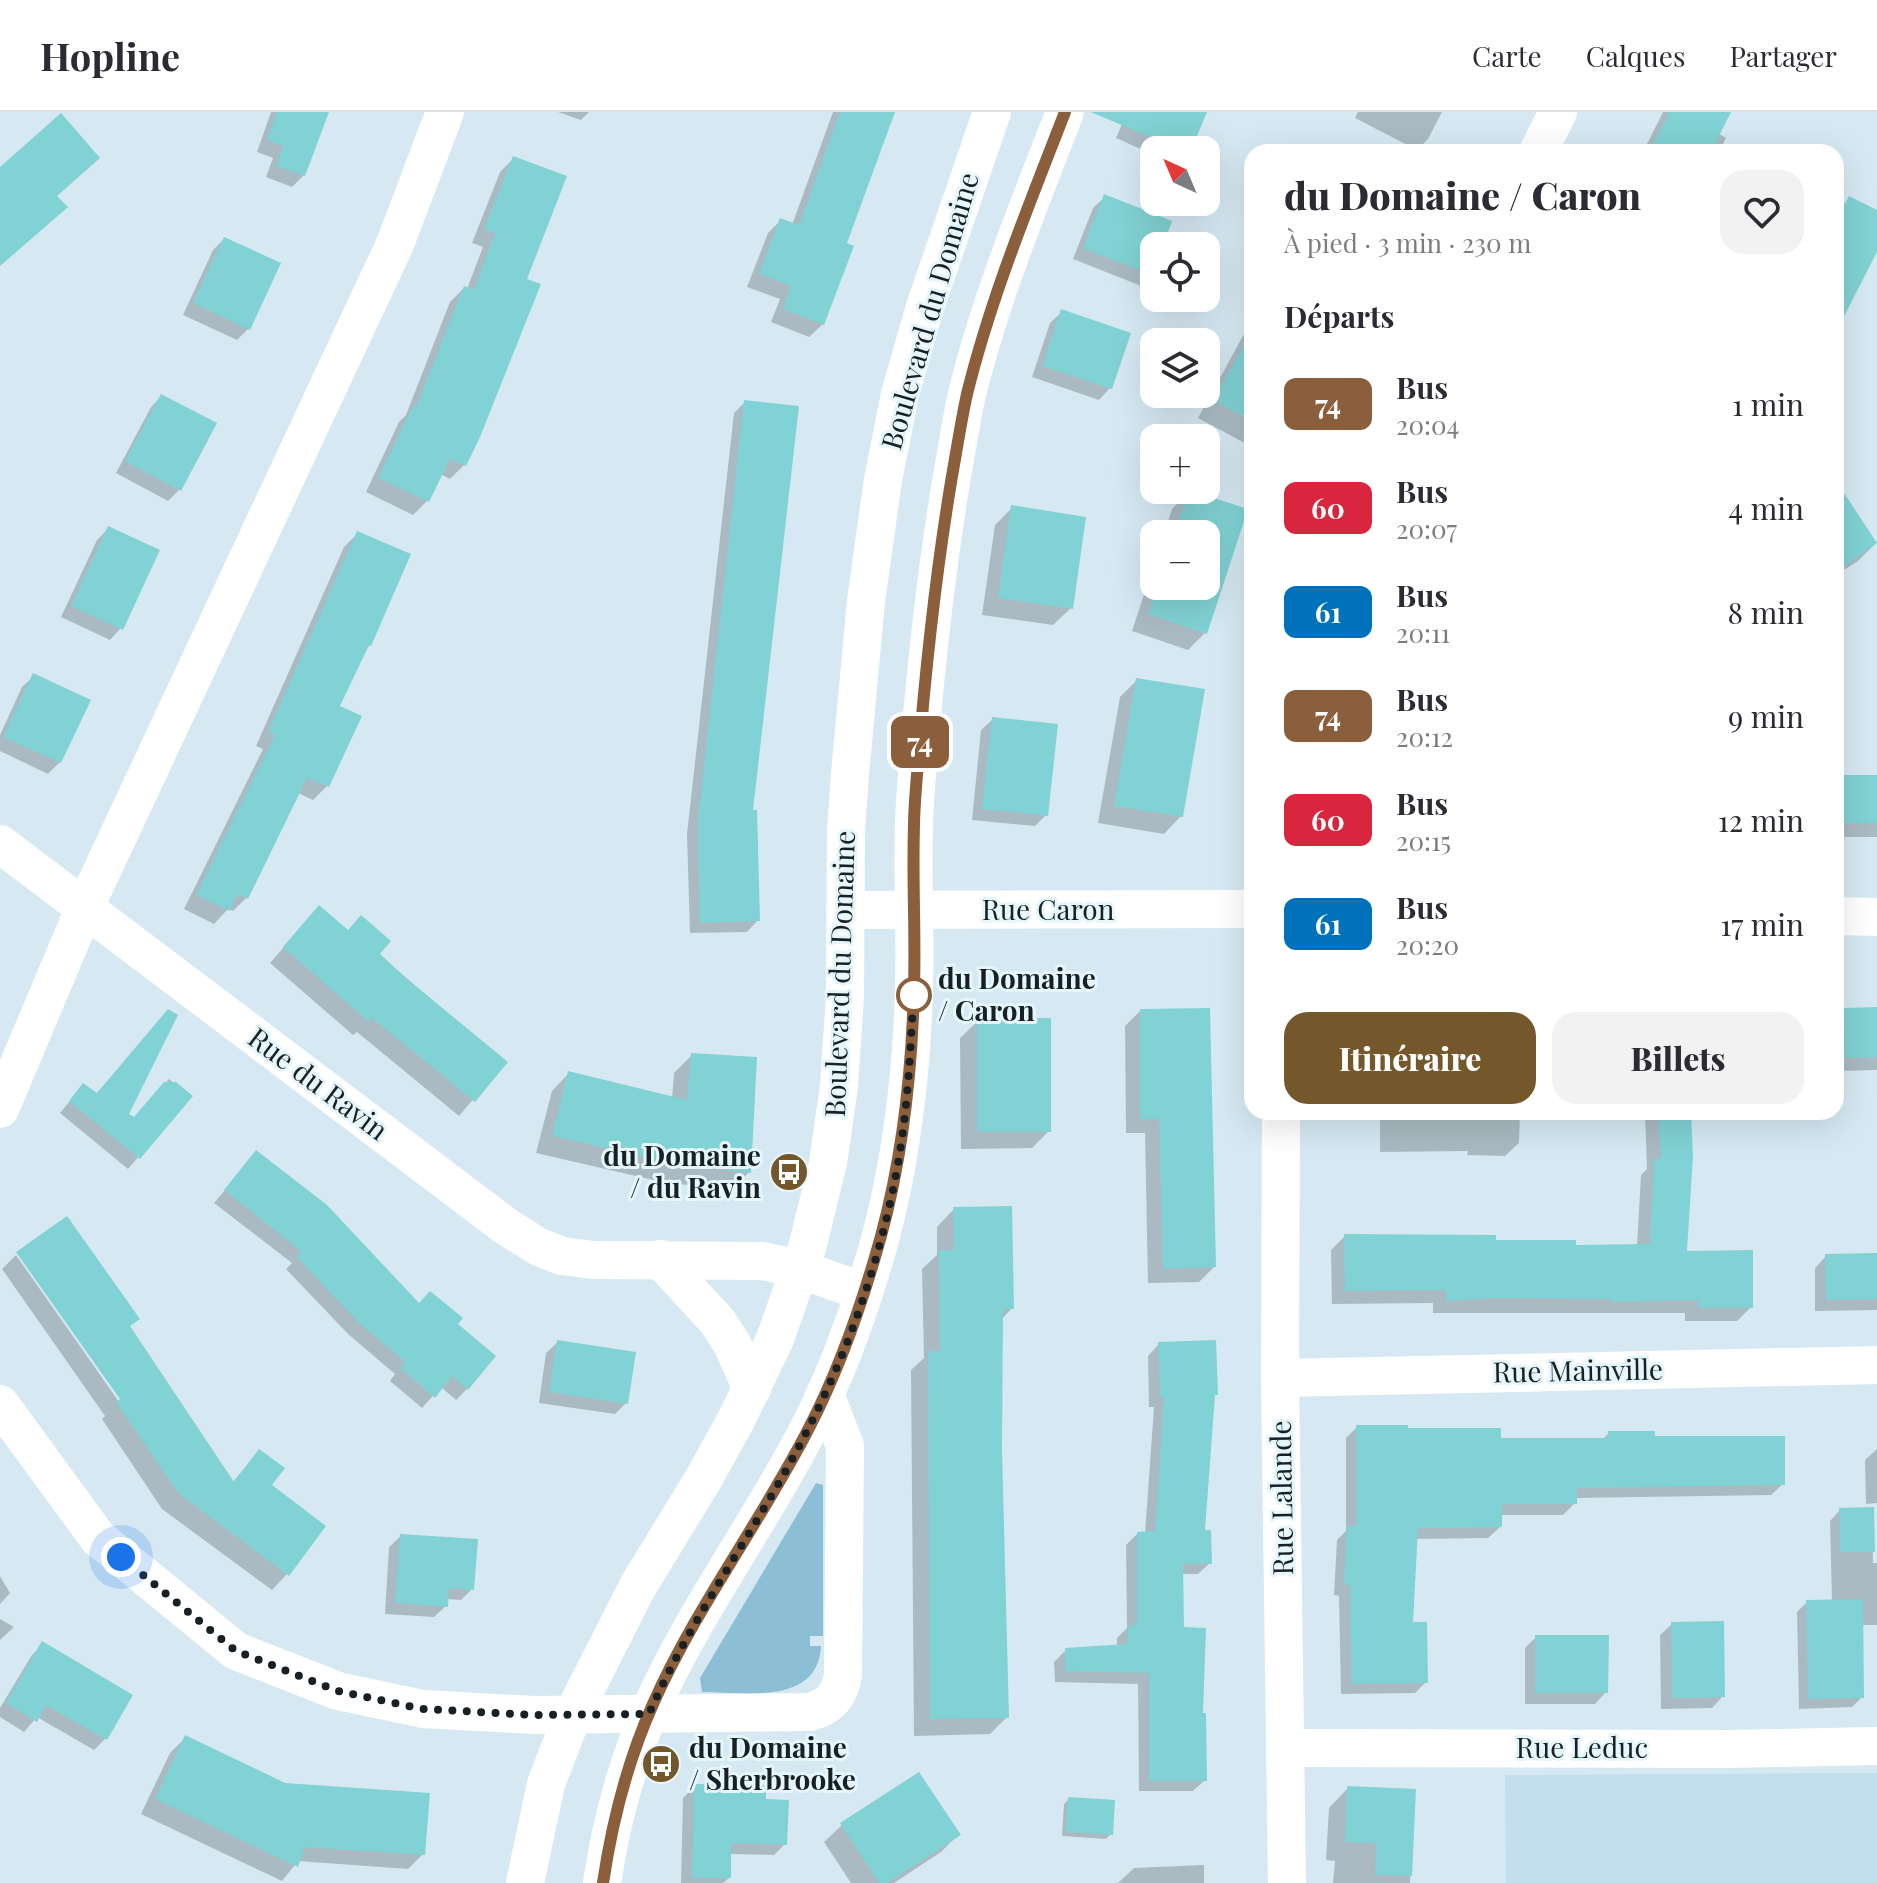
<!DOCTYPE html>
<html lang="fr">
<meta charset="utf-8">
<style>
:root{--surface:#fff;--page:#f2f2f3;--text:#2b2b33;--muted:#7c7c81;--line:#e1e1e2;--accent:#74582b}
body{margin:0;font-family:"Playfair Display",serif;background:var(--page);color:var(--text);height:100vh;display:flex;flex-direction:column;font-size:30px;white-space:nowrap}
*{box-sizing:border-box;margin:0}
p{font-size:26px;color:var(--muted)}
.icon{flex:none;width:44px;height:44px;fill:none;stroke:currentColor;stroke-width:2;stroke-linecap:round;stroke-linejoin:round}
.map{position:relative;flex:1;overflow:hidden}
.drawer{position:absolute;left:1244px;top:32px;width:600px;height:976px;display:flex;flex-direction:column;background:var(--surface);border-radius:24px;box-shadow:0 8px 32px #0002}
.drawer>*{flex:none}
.badge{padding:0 16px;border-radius:12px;font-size:28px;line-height:52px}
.needle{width:52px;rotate:316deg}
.controls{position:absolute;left:1140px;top:24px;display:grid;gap:16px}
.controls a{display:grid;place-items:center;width:80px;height:80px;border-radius:16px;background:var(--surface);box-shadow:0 8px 32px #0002;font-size:40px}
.you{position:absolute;width:40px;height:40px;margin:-20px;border:6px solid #fff;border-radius:50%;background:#1a73e8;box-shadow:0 0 0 12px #1a73e833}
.map>.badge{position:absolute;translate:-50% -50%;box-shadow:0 0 0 4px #fff}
h2{padding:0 40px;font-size:30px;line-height:72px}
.round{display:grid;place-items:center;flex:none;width:84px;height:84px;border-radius:24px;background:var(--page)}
.overview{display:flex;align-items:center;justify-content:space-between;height:136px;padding:0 40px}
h1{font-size:38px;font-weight:800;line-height:60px}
.action{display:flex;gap:16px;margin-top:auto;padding:16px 40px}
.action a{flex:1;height:92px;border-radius:24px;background:var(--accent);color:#fff;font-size:32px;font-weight:800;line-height:92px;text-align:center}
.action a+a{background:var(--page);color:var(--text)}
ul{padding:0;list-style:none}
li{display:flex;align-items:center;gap:24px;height:104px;padding:0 40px}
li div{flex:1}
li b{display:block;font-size:30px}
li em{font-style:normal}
li .badge{min-width:88px;font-weight:700;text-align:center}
header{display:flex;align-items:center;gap:48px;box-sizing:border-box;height:112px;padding:0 40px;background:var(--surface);border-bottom:2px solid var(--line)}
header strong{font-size:38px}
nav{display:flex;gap:44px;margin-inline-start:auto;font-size:28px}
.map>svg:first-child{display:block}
.built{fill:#c3deec}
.green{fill:#8cbed5}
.shadow{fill:#0003}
.building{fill:#81d2d4}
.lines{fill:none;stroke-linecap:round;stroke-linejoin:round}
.minor{stroke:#fff;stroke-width:38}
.line-casing{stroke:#fff;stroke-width:18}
.line{stroke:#8b5e3c;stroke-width:12}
.walk{stroke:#192024;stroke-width:8;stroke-dasharray:0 14.4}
.stop-dot{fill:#fff;stroke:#8b5e3c;stroke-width:4}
.labels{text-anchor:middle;stroke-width:6;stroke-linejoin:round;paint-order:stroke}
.street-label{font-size:28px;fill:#192024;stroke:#e6f6fd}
.stop-label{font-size:28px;font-weight:bold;fill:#192024;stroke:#e6f6fd;text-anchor:start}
.poi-label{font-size:28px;font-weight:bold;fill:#192024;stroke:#e6f6fd;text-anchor:end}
</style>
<header>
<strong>Hopline</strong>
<nav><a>Carte</a><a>Calques</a><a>Partager</a></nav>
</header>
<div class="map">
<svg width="1877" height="1771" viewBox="0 0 1877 1771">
<rect width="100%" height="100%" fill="#d6e9f3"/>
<polygon class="built" points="1877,1661 1877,1771 1506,1771 1505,1663"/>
<path class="green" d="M816,1371L823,1373V1524H810V1534H821C818,1594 745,1580 702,1580L700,1566Z"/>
<g class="shadow">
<polygon points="271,0 327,0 304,63 292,75 266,65 273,46 257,40"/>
<polygon points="558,0 589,0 581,8"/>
<polygon points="833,0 894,0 845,133 823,212 809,225 771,210 780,187 747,175 768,121 781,108 792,113"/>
<polygon points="1127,0 1206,0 1189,38 1154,38 1154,43 1116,26"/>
<polygon points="1358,0 1442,0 1428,27 1417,38 1355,6"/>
<polygon points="1663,0 1729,0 1718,21 1726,26 1719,40 1643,40"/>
<polygon points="514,46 525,168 464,353 450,367 440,362 427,389 413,403 366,380 399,310 406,303 450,190 464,176 467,177 483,135 472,131 500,60"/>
<polygon points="1105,85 1167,134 1154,134 1154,179 1073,147 1093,96"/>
<polygon points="1850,86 1877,100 1877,136 1836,216 1836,100"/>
<polygon points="224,127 249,216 237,228 183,203 213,138"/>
<polygon points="1062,200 1110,276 1099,288 1032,265 1050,211"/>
<polygon points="1252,214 1252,335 1198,306 1244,222"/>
<polygon points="162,284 179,378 168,389 116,361 151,295"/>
<polygon points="745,290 750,700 758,808 747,820 690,821 687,722 734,301"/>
<polygon points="1836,372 1875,432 1858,449 1836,463"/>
<polygon points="1189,380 1245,399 1206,520 1188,538 1132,519 1154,452 1154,474 1206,474 1206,422 1164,422 1172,397"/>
<polygon points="1012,396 1071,496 1053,513 982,503 995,413"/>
<polygon points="108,417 121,516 110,528 61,505 97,428"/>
<polygon points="358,421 408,443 370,533 364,539 337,595 359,605 327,674 313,688 298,681 246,786 233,799 228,797 214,812 184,797 263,637 256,634 344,435"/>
<polygon points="34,564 60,650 48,662 0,639 0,623 22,575"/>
<polygon points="1137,568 1181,704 1164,722 1098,711 1120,585"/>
<polygon points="993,607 1046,703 1035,714 972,708 981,618"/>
<rect x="1836" y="664" width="41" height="61"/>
<polygon points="305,811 378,842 505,950 459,1004 357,920 353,923 270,851"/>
<polygon points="1877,897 1877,958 1836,959 1836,898"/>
<polygon points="1140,899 1214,1155 1199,1170 1148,1171 1145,1021 1126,1021 1125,914"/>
<polygon points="978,909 1049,1019 1032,1036 961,1037 960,926"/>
<polygon points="692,943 749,1060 732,1078 662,1070 536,1041 552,979 569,961 672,987 674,961"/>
<polygon points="169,967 190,985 128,1057 60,1001 83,973 133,1007"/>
<polygon points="1380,1000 1520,1000 1519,1031 1505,1044 1467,1043 1468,1039 1380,1040"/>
<polygon points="1645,1000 1689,1000 1685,1141 1751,1195 1737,1209 1685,1209 1685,1201 1433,1201 1433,1191 1332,1192 1331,1138 1345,1124 1574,1135 1637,1134 1641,1063 1647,1057"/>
<polygon points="256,1041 418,1193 455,1212 467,1277 456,1288 441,1275 422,1296 390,1269 395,1262 348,1222 286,1157 292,1151 214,1091"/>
<polygon points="954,1097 1012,1196 1001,1208 1000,1337 1007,1605 990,1622 914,1624 911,1258 924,1246 922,1157 937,1143 937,1115"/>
<polygon points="19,1142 129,1215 232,1371 259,1339 287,1462 272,1478 162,1397 102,1307 105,1304 2,1157 16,1143 124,1297 127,1294"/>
<polygon points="1877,1143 1877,1198 1815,1199 1815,1156 1826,1144"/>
<polygon points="558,1230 626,1291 615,1302 539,1291 546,1241"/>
<polygon points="1159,1232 1213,1284 1203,1420 1210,1451 1198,1462 1181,1462 1182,1517 1201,1603 1205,1668 1193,1679 1139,1679 1138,1572 1055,1570 1054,1550 1066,1538 1117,1535 1117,1526 1127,1516 1126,1433 1137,1422 1145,1422 1154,1295 1149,1295 1148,1244"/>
<polygon points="1357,1315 1499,1328 1602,1328 1609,1321 1653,1326 1783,1372 1771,1383 1575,1386 1575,1391 1563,1403 1500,1403 1500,1415 1488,1426 1415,1427 1411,1512 1426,1570 1415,1581 1341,1582 1339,1484 1334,1483 1337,1428 1346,1419 1346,1326"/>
<polygon points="1877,1337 1877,1391 1866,1392 1865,1348"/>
<polygon points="1872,1397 1873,1451 1877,1451 1877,1513 1861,1513 1862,1585 1852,1595 1799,1597 1797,1500 1807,1490 1832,1489 1830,1409 1840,1398"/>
<polygon points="401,1424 472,1477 461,1488 446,1487 446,1494 434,1505 385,1502 389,1435"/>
<polygon points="0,1464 10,1481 0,1492"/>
<polygon points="0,1507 14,1515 0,1528"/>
<polygon points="1672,1512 1723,1584 1712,1596 1661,1597 1660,1523"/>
<polygon points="1536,1525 1606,1580 1595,1592 1525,1592 1525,1536"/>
<polygon points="43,1532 105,1627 94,1638 37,1605 24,1620 0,1605 0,1596 32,1543"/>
<polygon points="185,1626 423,1742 408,1757 298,1749 282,1769 141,1702 170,1641"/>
<polygon points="695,1674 764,1689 785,1732 774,1743 729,1742 729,1766 723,1771 681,1771 683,1686"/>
<polygon points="1348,1676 1414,1679 1410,1771 1333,1771 1335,1749 1326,1748 1329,1696"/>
<polygon points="1069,1687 1111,1722 1106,1727 1062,1724 1064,1692"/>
<polygon points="842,1713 958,1723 941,1740 894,1771 851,1771 824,1730"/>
<polygon points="1204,1753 1204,1771 1118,1771 1134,1756"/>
</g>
<g class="building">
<polygon points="277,0 329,0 305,64 276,54 283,34 267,28"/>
<polygon points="840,0 895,0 847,131 854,134 824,213 783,197 791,174 759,162 780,106 799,113"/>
<polygon points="1091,0 1207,0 1191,38 1180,38"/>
<polygon points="1670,0 1731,0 1711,40 1649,40"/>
<polygon points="61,1 100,46 57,84 68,95 0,154 0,55"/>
<polygon points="513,44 567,64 527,167 541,172 480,325 466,354 450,347 429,390 378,366 413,294 416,295 464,174 474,178 495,121 484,117"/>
<polygon points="1104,82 1172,109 1163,134 1154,134 1154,164 1083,136"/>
<polygon points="1849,84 1877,98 1877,140 1836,220 1836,110"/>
<polygon points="224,125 281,151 250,218 193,191"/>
<polygon points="1061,197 1131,221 1112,277 1042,254"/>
<polygon points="1252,219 1252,309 1213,288"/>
<polygon points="161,282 217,311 181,379 125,349"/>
<polygon points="744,288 799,294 753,698 757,698 760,809 700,811 698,709"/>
<polygon points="1836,369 1877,431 1836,460"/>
<polygon points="1189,378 1248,397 1207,522 1148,502 1157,474 1206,474 1206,422 1174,422"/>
<polygon points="1011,393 1086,405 1073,497 998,486"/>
<polygon points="108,414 160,438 123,518 71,494"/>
<polygon points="357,419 411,442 371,534 369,533 340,594 362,604 329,675 307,666 248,787 238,782 229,799 196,783 275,623 268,620"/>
<polygon points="33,561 91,588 61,651 3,625"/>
<polygon points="1136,566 1205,577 1183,705 1114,694"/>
<polygon points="992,605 1058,612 1048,704 982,697"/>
<rect x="1836" y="663" width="41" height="48"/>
<polygon points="319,793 348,818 361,803 391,829 380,842 407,867 508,950 475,990 372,906 369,910 283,835"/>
<polygon points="1877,895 1877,945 1845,946 1844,896"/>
<polygon points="1210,896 1216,1155 1163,1157 1159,1007 1140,1007 1140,897"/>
<polygon points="168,897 178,903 129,1002 134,1005 164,970 176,970 193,984 140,1047 69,989 83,971 97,981"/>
<polygon points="1051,906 1051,1020 977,1020 977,907"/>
<polygon points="691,941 757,945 751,1061 680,1053 552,1024 568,959 687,988"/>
<polygon points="1658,1000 1691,1000 1693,1044 1687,1139 1753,1138 1753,1196 1698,1196 1698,1188 1611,1190 1611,1187 1497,1186 1446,1189 1446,1178 1345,1179 1344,1122 1496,1123 1496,1128 1576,1128 1576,1133 1650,1132 1654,1047 1661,1047"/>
<polygon points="256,1038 327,1093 419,1191 430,1179 463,1206 458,1212 496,1244 468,1278 452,1264 435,1286 400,1256 405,1250 359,1211 296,1144 301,1139 224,1078"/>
<polygon points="1012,1094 1014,1197 1003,1197 1002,1337 1009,1606 930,1607 928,1239 940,1239 939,1138 954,1138 953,1095"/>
<polygon points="67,1104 140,1207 130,1214 234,1370 259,1337 285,1356 272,1373 326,1414 289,1464 178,1381 116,1290 120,1287 16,1140"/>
<polygon points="1877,1141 1877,1187 1826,1188 1825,1142"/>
<polygon points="557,1228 636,1240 628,1292 549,1280"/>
<polygon points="1216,1228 1218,1283 1215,1283 1205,1418 1211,1418 1212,1452 1183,1452 1184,1515 1206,1516 1203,1601 1206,1601 1207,1669 1149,1669 1149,1561 1065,1559 1065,1536 1127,1532 1128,1513 1137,1513 1137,1420 1155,1419 1164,1285 1160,1285 1158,1230"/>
<polygon points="1356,1313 1408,1313 1408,1316 1501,1316 1501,1326 1608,1326 1608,1319 1655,1319 1655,1324 1785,1324 1785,1373 1577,1376 1577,1392 1502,1392 1502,1415 1418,1416 1413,1510 1427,1510 1428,1571 1351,1572 1350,1473 1344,1473 1347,1414 1356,1414"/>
<polygon points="1874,1395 1875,1440 1840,1440 1839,1396"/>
<polygon points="400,1422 478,1427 474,1478 449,1476 448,1495 395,1491"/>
<polygon points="1863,1487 1864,1586 1808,1587 1806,1488"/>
<polygon points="1724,1509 1725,1585 1672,1586 1671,1510"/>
<polygon points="1535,1523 1609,1523 1608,1581 1535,1581"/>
<polygon points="42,1529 133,1583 107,1628 46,1593 37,1610 6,1591"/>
<polygon points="185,1623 285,1671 430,1681 425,1743 305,1735 298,1755 155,1687"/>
<polygon points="919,1660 961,1723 887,1771 879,1771 840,1711"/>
<polygon points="694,1672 766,1673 766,1687 789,1688 787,1733 731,1731 731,1766 692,1766"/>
<polygon points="1347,1674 1416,1677 1412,1764 1375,1763 1376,1731 1345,1730"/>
<polygon points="1068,1685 1115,1688 1113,1723 1066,1720"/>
</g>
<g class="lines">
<g class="minor">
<polyline points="1538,40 1558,0"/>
<polyline points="0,732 507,1115 539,1135 562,1144 594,1148 763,1149 800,1157 864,1180"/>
<polyline points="845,798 1252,797"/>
<polyline points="1836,804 1877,805"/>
<polyline points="0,997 85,795 395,132 445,0"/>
<polyline points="1281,1000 1280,1266 1287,1771"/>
<polyline points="660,1147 718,1210 732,1232 752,1277"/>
<polyline points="1280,1266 1877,1253"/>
<path d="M0,1292L98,1426L236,1539L338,1579L423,1597L534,1603L810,1600C830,1595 840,1583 843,1563L845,1334L825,1282"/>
<polyline points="1287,1636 1726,1637 1877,1634"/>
<polyline points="525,1771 546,1672 573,1602 638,1474 704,1366 736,1308 775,1227 807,1136 828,1051 839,974 845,884 846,718 850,662 866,489 883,368 900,282 925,195 992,0"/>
<path d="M602,1771C611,1710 628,1648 653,1592C697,1495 761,1410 809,1316C840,1256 863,1189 881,1124C902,1043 912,959 914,875C916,813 911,751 915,689C923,580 934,471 952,364C957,337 961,309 967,282C991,185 1029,93 1065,0"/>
</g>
</g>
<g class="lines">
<defs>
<path id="line" d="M603,1771C612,1710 628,1648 653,1592C696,1495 761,1410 809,1316C840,1256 863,1189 881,1124C903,1043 912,959 914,875C916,813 911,751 915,689C923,580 934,471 952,364C957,337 961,309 967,282C991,185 1029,93 1065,0"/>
</defs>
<use href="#line" class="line-casing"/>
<use href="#line" class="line"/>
<path class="walk" d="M121,1445L236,1539L338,1579L423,1597L534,1603L649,1602C693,1501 760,1413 809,1315C854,1227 888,1125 902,1026C909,976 911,925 914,875V883"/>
</g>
<defs>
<symbol id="bus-disc" viewBox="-11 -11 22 22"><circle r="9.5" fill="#74582b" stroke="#e6f6fd"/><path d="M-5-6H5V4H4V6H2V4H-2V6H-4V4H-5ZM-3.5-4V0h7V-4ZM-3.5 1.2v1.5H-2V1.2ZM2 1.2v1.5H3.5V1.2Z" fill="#fff"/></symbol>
</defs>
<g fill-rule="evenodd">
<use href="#bus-disc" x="767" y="1038" width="44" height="44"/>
<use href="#bus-disc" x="639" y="1630" width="44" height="44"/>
</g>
<circle class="stop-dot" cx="914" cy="883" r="16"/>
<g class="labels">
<g class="street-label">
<text transform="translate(930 199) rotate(-74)" y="10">Boulevard du Domaine</text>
<text x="1048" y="808">Rue Caron</text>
<text transform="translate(840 862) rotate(-88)" y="10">Boulevard du Domaine</text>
<text transform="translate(318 972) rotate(37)" y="10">Rue du Ravin</text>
<text transform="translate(1578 1259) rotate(-1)" y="10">Rue Mainville</text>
<text transform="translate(1282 1386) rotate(-91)" y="10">Rue Lalande</text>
<text x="1582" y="1646">Rue Leduc</text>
</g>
<g class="stop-label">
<text x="938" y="877">du Domaine<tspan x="938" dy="32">/ Caron</tspan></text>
</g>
<g class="poi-label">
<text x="761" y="1054">du Domaine<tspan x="761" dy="32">/ du Ravin</tspan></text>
<text x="689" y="1646" text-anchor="start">du Domaine<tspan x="689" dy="32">/ Sherbrooke</tspan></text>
</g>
</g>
</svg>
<div class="controls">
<a><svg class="needle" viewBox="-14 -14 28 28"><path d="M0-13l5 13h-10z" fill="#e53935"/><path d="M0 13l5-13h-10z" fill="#7c7c81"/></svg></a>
<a><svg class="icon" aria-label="locate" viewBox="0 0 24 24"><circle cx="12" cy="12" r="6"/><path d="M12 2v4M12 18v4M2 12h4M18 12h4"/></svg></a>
<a><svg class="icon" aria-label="layers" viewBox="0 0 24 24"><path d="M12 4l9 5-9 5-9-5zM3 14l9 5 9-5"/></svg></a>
<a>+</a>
<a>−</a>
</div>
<div class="you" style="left:121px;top:1445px"></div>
<b class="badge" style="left:920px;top:630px;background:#8b5e3c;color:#fff">74</b>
<section class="drawer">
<div class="overview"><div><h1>du Domaine / Caron</h1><p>À pied · 3 min · 230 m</p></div><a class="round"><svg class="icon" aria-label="heart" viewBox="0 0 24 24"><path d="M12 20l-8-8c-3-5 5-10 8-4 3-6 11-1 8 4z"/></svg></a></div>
<h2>Départs</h2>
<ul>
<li><span class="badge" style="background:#8b5e3c;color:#fff">74</span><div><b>Bus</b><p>20:04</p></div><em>1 min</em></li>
<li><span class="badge" style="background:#d7263d;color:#fff">60</span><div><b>Bus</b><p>20:07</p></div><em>4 min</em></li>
<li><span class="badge" style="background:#0072bc;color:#fff">61</span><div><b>Bus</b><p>20:11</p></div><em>8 min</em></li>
<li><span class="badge" style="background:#8b5e3c;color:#fff">74</span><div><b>Bus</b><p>20:12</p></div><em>9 min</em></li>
<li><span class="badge" style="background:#d7263d;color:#fff">60</span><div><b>Bus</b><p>20:15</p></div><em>12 min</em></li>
<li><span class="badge" style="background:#0072bc;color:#fff">61</span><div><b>Bus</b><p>20:20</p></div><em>17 min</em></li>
</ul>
<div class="action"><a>Itinéraire</a><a>Billets</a></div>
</section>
</div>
